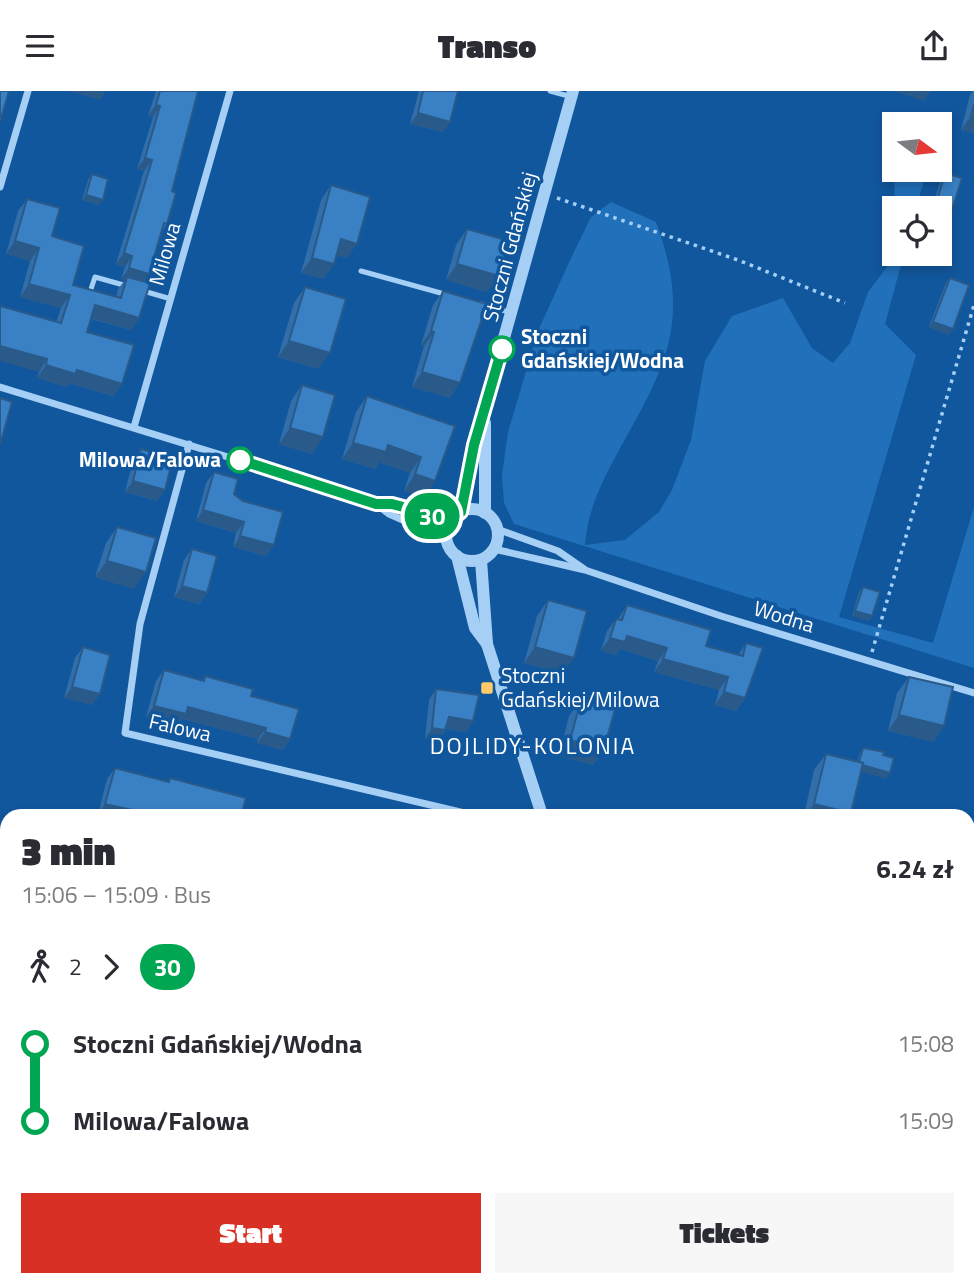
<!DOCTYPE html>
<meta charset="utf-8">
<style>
:root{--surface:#fff;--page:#f7f7f7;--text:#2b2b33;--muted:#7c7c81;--accent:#d93025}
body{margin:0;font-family:"Titillium Web",sans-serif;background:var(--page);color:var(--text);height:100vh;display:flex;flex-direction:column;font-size:26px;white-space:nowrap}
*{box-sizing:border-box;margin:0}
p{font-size:23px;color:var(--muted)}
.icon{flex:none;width:38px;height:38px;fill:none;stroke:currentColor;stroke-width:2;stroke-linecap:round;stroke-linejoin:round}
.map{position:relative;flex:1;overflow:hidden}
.drawer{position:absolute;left:0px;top:718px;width:975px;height:478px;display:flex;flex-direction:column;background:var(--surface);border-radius:21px 21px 0 0;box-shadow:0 4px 10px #0003}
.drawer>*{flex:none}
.badge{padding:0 14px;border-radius:23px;font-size:24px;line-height:46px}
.needle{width:46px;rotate:105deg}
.controls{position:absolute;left:882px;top:21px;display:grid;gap:14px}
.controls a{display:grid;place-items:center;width:70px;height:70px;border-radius:0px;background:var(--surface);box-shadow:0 4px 10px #0003;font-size:35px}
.map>.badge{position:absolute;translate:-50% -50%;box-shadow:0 0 0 4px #fff}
.legs{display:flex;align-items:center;gap:10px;height:77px;padding:0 21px;font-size:23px}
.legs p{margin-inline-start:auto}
.overview{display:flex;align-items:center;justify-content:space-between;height:119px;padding:0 21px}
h1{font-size:38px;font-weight:800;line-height:52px}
.action{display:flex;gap:14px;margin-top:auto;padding:14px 21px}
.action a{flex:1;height:80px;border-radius:0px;background:var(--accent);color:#fff;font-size:28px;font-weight:800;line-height:80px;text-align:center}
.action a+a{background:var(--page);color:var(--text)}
ul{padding:0 21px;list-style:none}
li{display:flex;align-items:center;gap:24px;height:77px;font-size:26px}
li i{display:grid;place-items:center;width:10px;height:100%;margin:0 9px;background:currentColor}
li i::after{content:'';width:18px;height:18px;margin:-9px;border:5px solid;border-radius:50%;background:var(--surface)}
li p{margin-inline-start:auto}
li:first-child i{background:linear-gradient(#0000 50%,currentColor 0)}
li:last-child i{background:linear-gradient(currentColor 50%,#0000 0)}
header{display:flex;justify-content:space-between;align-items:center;height:91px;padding:0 21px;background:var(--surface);font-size:32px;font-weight:800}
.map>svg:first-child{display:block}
.green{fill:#2070ba}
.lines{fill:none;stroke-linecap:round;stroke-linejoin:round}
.path{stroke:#a6cff5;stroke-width:3.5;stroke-dasharray:3.5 5;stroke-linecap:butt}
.service{stroke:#a6cff5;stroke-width:5}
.minor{stroke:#a6cff5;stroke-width:7}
.tertiary{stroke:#a6cff5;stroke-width:12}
.wall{fill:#326ea9}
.shaded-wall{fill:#295a89}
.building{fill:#3a80c4;stroke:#295a89;stroke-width:2}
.line-1-casing{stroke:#fff;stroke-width:16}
.line-1{stroke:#00a651;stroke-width:10}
.stop-1-dot{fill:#fff;stroke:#00a651;stroke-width:3.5}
.poi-dot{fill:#ffca6a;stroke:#11579d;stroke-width:2.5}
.labels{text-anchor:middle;stroke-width:7;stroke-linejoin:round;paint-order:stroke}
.street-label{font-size:21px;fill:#fff;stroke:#11579d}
.stop-label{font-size:21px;font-weight:bold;fill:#fff;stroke:#11579d;text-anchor:start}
.poi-label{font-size:21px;fill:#fff;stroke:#11579d;text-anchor:start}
.neighbourhood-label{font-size:23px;letter-spacing:2px;fill:#fff;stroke:#11579d}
</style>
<header><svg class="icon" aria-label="menu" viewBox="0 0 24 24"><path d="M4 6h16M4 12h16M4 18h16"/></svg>Transo<svg class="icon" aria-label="share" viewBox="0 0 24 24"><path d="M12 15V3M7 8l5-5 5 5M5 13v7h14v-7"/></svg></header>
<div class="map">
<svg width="974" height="1194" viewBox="0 0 974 1194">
<rect width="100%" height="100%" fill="#11579d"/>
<g class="green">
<polygon points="893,50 894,79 927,79 916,117 895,117"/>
<path d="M611,111L656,131C692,229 667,274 619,359C602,391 588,417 585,454L625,449L659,421L672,399L691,349L705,270L732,225L783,207L812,257L833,272L850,252L868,201L897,163H904L885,233L916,264L839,526L933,552L974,416V577L514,433L504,412L502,384L508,341L538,240L572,165L591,126Z"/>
<polygon points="0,1122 7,1124 7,1188 240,1188 260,1194 0,1194"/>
<polygon points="301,1188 367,1188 365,1194 299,1194"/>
</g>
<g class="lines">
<g class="path">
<polyline points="557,107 738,169 845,212"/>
<polyline points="872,561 974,214"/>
</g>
<g class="service">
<polyline points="550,0 572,6"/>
<polyline points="361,180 448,204"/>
<polyline points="140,199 171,208"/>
<polyline points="89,204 95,186 127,195"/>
<polyline points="481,213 512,222"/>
</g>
<g class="minor">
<polyline points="0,96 28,0"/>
<polyline points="0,296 348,403 376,413 389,423 446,448"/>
<polyline points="134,336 230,0"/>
<polyline points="189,353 140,533 125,642 473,724"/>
<polyline points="377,413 392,413 451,429"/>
<polyline points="497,438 558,460 584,478"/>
<polyline points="494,458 585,479 721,525 974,602"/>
<polyline points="968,904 974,905"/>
<polyline points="968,1134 974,1136"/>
<polyline points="596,1188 614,1194"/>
</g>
<g class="tertiary">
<circle cx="472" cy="444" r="26"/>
<polyline points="461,421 474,354 573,0"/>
<polyline points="485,422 485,332"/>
<polyline points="457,465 475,537 487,553 542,724"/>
<polyline points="481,469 487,553"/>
<polyline points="691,1188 693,1194"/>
</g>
</g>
<g class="wall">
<polygon points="156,0 198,0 172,100 167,133 161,142 149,183 144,191 139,227 131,239 91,228 87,241 122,293 113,305 69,292 67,296 37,287 61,217 20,206 30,170 6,163 18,120 27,108 52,145 73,194 116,206 118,198 125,189 121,188 125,176 116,173 144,80 137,78 153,26 148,25"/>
<polygon points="419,0 458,0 450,31 443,41 410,33"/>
<polygon points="973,0 974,0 974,42 961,39 970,4"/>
<polygon points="945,82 951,122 947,127 940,125 940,117 932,117 941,88"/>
<polygon points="92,83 99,114 82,109 88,89"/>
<polygon points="331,94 347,167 337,164 324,188 301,182 321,109"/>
<polygon points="467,138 487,201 446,189 456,154"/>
<polygon points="950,187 949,244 929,236 946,192"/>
<polygon points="305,196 318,278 278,266 294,212"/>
<polygon points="443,200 450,307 412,296 424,255 421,254 433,214"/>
<polygon points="302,294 323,346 312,363 279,353 291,310"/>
<polygon points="367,305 455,335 424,407 404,400 410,382 379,371 375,378 342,368 356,321"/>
<polygon points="141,358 157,410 125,401 133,369"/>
<polygon points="214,381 234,403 274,454 266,465 233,456 236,442 196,430 206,392"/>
<polygon points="117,436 134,498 95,486 106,452"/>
<polygon points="192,458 207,502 199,513 174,506 184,469"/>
<polygon points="863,496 872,525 869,530 852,525 859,501"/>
<polygon points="548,509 562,583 524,572 537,525"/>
<polygon points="627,514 706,555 738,564 746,552 745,607 736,620 715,614 719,599 654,581 658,570 620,558 616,564 601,559 607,540 616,528 618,528"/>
<polygon points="83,556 92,614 64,607 75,567"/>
<polygon points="164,579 202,589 205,585 251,605 290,648 283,659 257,652 258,648 183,628 178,634 146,626 156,590"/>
<polygon points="909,586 944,635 933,651 888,640 897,602"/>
<polygon points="436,598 473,630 466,641 446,638 438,650 425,648 429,609"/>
<polygon points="581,609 604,658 593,674 559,665 569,625"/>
<polygon points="863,657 883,664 886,688 861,680 851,722 849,724 804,724 814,679 826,663 857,671 860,662"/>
<polygon points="115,677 167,691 170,687 241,724 98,724 107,688"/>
<polygon points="465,1188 546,1188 566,1194 464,1194"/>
</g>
<g class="shaded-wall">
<polygon points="69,0 106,0 100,9"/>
<polygon points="893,0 931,0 924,10"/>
<polygon points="156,14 160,15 153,26 148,25"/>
<polygon points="418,22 450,31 443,41 410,33"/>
<polygon points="971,25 974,25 974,42 961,39"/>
<polygon points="145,67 152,69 144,80 137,78"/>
<polygon points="86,104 103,109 99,114 82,109"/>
<polygon points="940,118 951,122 947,127 940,125"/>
<polygon points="341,148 357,153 347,167 331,163"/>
<polygon points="15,150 39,157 30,170 6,163"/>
<polygon points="124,162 132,165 125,176 116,173"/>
<polygon points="312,167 334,173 324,188 301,182"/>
<polygon points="457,173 499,185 487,201 446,189"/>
<polygon points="129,177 149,183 142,194 127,186 125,189 121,188"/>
<polygon points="29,193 70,204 61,217 20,206"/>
<polygon points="95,214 139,227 131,239 86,226"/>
<polygon points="933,231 953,238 949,244 929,236"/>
<polygon points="431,240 434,241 424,255 421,254"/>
<polygon points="289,250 330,262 318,278 278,266"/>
<polygon points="0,255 47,268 39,281 0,270"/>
<polygon points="46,274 77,279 122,293 113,305 69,292 67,296 37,287"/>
<polygon points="422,281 460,292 450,307 412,296"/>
<polygon points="290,337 323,346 312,363 279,353"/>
<polygon points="353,352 388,354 421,366 410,382 379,371 375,378 342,368"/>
<polygon points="415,383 435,390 424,407 404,400"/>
<polygon points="133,390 165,399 157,410 125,401"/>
<polygon points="203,419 244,431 236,442 196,430"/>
<polygon points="240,445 274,454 266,465 233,456"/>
<polygon points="107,470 146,481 134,498 95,486"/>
<polygon points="182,495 207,502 199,513 174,506"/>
<polygon points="855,520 872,525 869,530 852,525"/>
<polygon points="627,545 667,557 658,570 620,558 616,564 601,559 610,547"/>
<polygon points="535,556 574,567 562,583 524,572"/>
<polygon points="663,568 728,586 719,599 654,581"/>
<polygon points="72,596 100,603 92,614 64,607"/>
<polygon points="724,601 745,607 736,620 715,614"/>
<polygon points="154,615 188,616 266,637 258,648 183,628 178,634 146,626"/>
<polygon points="899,624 944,635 933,651 888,640"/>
<polygon points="449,626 473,630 466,641 441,637"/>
<polygon points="432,637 445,639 438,650 425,648"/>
<polygon points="265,641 290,648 283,659 257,652"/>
<polygon points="570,649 604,658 593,674 559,665"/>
<polygon points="859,673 890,682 886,688 855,679"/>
<polygon points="105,713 155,724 98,724"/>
<polygon points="814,713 851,722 849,724 806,724"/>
<polygon points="408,1188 423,1188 420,1191"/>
<polygon points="938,1188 954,1188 970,1193 969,1194 934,1194"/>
</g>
<g class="building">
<polygon points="0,0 9,0 0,31"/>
<polygon points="160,0 198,0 172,100 176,102 167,133 164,132 149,183 129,177 132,165 124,162 152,69 145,67 160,15 156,14"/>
<polygon points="423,0 458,0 450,31 418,22"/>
<polygon points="974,13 974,25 971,25"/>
<polygon points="945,82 962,87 951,122 940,118 940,117 935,117"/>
<polygon points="92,83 108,88 103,109 86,104"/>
<polygon points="331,94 370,106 357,153 341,148 334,173 312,167"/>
<polygon points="27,108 60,117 52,145 84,155 73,194 121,207 127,186 150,192 139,227 95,214 87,241 134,254 122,293 77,279 75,283 46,274 47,268 0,255 0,215 61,232 70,204 29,193 39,157 15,150"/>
<polygon points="467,138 509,150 499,185 457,173"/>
<polygon points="950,187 969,194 953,238 933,231"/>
<polygon points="305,196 346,208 330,262 289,250"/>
<polygon points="443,200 487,213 460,292 422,281 434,241 431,240"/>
<polygon points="302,294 335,304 323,346 290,337"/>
<polygon points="367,305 455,335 435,390 415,383 421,366 388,354 386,361 353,352"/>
<polygon points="0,307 12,311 0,354"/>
<polygon points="141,358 173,367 165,399 133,390"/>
<polygon points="214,381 238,388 234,403 243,410 283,421 274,454 240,445 244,431 203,419"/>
<polygon points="117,436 156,447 146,481 107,470"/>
<polygon points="192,458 217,465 207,502 182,495"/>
<polygon points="863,496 880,501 872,525 855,520"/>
<polygon points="548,509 587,520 574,567 535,556"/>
<polygon points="627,514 711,539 706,555 743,565 746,552 763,557 745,607 724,601 728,586 663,568 667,557 627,545 625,551 610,547 616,528 622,529"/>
<polygon points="83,556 110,564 100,603 72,596"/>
<polygon points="164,579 204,590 205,585 253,598 251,605 299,618 290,648 265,641 266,637 188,616 186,623 154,615"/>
<polygon points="909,586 953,596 944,635 899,624"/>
<polygon points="436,598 479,604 473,630 449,626 445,639 432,637"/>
<polygon points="581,609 615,618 604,658 570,649"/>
<polygon points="863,657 885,661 883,664 894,667 890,682 862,674 863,672 859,671"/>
<polygon points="826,663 863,672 851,722 814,713"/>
<polygon points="115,677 169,691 170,687 246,707 241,724 155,724 105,713"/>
<polygon points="968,1161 974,1163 974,1176 970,1193 954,1188 968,1188"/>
<polygon points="470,1188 546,1188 566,1194 468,1194"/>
</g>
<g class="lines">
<defs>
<polyline id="line-1" points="240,369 376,413 392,413 451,429 461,421 474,354 502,258"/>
</defs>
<use href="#line-1" class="line-1-casing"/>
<use href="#line-1" class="line-1"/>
</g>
<g class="stop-1-dot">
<circle cx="502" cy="258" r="12"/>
<circle cx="240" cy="369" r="12"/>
</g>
<rect class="poi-dot" x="480" y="590" width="14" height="14" rx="3.5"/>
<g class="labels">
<g class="street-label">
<text transform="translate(510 156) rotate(-75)" y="7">Stoczni Gdańskiej</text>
<text transform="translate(165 163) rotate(-74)" y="7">Milowa</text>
<text transform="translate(784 526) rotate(17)" y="7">Wodna</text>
<text transform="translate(180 637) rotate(13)" y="7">Falowa</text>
</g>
<g class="stop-label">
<text x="521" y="253">Stoczni<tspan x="521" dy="24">Gdańskiej/Wodna</tspan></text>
<text x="221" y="376" text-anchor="end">Milowa/Falowa</text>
</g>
<g class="poi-label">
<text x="501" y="592">Stoczni<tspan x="501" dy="24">Gdańskiej/Milowa</tspan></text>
</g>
<g class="neighbourhood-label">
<text x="533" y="663">DOJLIDY-KOLONIA</text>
</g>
</g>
</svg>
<div class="controls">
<a><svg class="needle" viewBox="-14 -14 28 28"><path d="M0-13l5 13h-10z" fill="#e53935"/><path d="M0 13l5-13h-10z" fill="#7c7c81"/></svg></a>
<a><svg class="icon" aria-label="locate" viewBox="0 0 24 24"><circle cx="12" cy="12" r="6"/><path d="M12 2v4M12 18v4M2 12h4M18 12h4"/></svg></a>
</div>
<b class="badge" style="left:432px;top:425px;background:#00a651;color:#fff">30</b>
<section class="drawer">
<div class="overview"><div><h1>3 min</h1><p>15:06 – 15:09 · Bus</p></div><b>6.24 zł</b></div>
<div class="legs"><svg class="icon" aria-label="walk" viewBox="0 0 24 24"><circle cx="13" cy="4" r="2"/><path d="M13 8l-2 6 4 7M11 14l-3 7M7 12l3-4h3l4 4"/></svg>2<svg class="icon" aria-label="forward" viewBox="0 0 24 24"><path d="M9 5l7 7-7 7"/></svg><b class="badge" style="background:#00a651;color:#fff">30</b></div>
<ul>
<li><i style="color:#00a651"></i><b>Stoczni Gdańskiej/Wodna</b><p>15:08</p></li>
<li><i style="color:#00a651"></i><b>Milowa/Falowa</b><p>15:09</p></li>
</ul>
<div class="action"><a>Start</a><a>Tickets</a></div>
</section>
</div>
